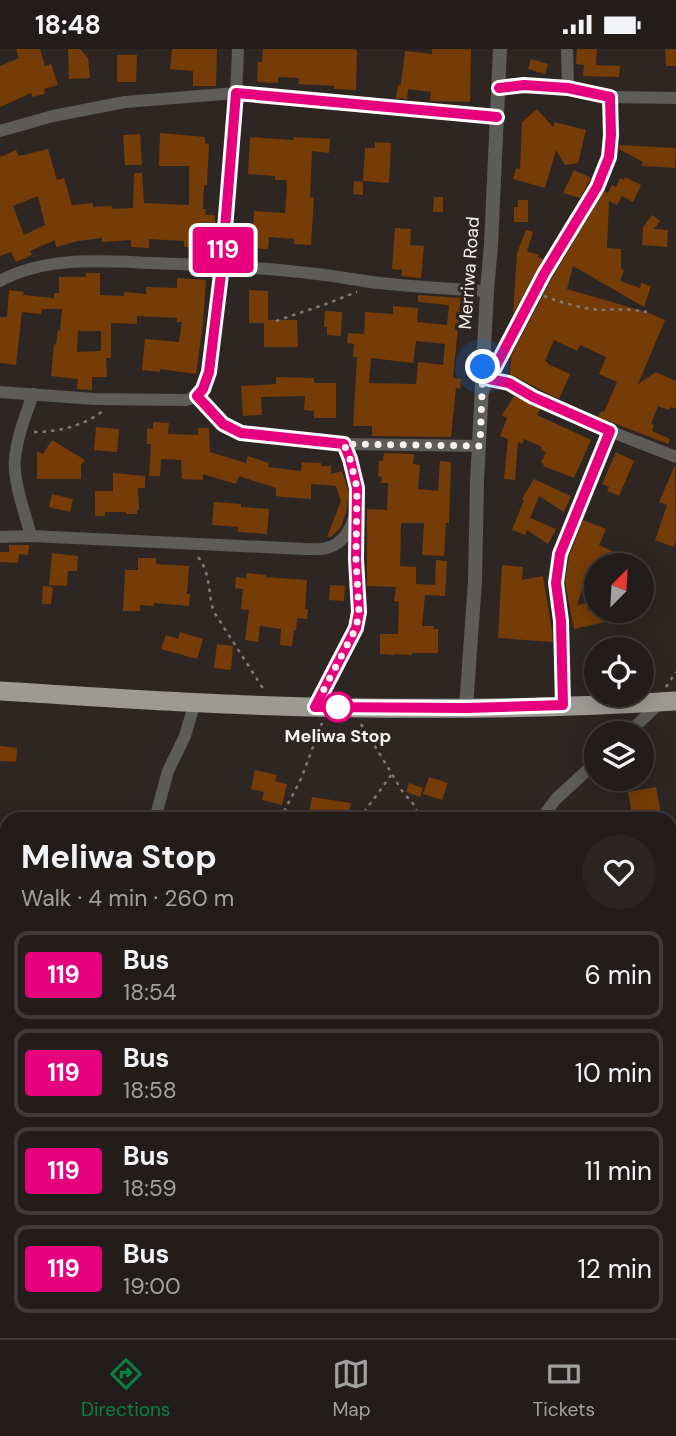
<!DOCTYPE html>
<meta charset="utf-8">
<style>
:root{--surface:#221c1a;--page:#2a2523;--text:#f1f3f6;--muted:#a2a1a2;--line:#3f3a39;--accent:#0b8043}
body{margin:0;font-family:"DM Sans",sans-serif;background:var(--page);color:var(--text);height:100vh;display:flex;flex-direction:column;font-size:26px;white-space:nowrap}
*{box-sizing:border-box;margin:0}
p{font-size:23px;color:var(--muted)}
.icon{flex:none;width:38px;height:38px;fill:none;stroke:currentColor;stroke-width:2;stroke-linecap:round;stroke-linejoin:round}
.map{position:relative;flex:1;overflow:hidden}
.drawer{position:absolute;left:0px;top:763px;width:677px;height:527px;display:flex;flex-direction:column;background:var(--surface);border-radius:21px 21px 0 0;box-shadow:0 4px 18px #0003,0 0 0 2px var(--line)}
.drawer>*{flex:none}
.badge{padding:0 14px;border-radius:5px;font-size:24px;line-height:46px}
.needle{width:46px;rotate:24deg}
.tools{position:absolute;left:584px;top:504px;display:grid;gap:14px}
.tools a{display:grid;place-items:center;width:70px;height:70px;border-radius:50%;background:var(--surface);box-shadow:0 4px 18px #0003,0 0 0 2px var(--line);font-size:35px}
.you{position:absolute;width:35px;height:35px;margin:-18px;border:5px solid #fff;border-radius:50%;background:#1a73e8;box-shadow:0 0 0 10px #1a73e833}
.map>.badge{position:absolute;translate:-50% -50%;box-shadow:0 0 0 4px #fff}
.round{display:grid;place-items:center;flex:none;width:74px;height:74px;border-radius:37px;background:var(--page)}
.head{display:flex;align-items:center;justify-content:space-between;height:119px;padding:0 21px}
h1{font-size:33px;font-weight:700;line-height:52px}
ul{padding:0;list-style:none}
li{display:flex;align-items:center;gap:21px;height:88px;margin:0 14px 10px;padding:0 7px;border:4px solid var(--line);border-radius:14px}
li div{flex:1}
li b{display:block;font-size:26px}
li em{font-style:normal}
li .badge{min-width:77px;font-weight:700;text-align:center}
.status{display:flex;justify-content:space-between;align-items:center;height:49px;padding:0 35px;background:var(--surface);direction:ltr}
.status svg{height:19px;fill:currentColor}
.dock{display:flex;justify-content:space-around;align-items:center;height:98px;border-top:2px solid var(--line);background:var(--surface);font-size:19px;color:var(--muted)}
.dock a{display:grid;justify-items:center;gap:4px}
.dock .on{color:var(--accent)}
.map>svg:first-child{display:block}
.building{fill:#753c07;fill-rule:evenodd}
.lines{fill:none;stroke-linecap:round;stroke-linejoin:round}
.path{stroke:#7f7976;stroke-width:2.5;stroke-dasharray:3.5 5;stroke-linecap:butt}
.minor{stroke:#5d5c59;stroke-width:12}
.tertiary{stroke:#5d5c59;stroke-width:14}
.trunk{stroke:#9c9a92;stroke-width:19}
.line-casing{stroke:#fff;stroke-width:16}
.line{stroke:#e6007e;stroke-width:10}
.walk{stroke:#f6f1ef;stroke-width:7;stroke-dasharray:0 12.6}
.stop-dot{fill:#fff;stroke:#e6007e;stroke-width:3.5}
.labels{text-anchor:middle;stroke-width:7;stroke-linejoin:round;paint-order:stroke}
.street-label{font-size:18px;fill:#f6f1ef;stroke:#2e2623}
.stop-label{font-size:18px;font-weight:bold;fill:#f6f1ef;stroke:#2e2623}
</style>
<div class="status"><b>18:48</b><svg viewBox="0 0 49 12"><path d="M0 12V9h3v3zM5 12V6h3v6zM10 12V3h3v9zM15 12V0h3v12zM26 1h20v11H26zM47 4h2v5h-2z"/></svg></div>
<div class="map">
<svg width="676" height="1289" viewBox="0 0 676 1289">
<rect width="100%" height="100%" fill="#2e2623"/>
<g class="building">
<polygon points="16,0 40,0 45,17 51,15 58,36 44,40 45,45 32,48 31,44 0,58 0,17 19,9"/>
<polygon points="68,0 80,0 88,9 90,29 69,30"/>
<polygon points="172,0 217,0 216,37 193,37 193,22 170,20"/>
<polygon points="263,0 352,0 357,1 356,41 334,40 334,37 298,35 299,29 278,28 278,34 257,33 258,13 262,13"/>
<polygon points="432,0 471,0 470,53 430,52 431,43 408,40 407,50 396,49 398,36 401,36 405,2 432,5"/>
<polygon points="577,0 597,0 596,16 620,17 619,28 583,27 584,16 576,15"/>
<polygon points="665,0 676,0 676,17 666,17"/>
<polygon points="117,6 137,6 136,33 117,33"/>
<polygon points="531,10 548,15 545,25 528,20"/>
<polygon points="537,60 553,78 555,73 586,81 578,114 565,116 556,101 545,139 513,130 516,119 520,120 522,73"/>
<path d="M160,84L205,88V94L209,95L207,136H204L203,160H206L205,166H215V185L206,184V199L184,198V192L149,190V199L131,198V191L102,193V189L78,192L56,198L55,191L30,202L32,206L16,213L11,203L0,207V108L16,101L19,107L48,100L57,131L64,129L72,156L93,154V158L112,157L113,160L133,159L134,124H142L144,154L189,156V117H159ZM38,147L45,176L24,186L13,157Z"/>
<polygon points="140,85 142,116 125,116 123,86"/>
<polygon points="250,88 293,91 294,88 330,90 329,104 312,102 310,148 314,149 311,196 294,195 294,190 269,188 268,200 252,199 254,162 285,164 287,137 286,131 275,131 275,127 248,125"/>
<polygon points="375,93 391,94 389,134 363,132 365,99 375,99"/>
<polygon points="619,96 676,99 675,119 641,117 643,113 619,100"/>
<polygon points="574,121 591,129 580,149 563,144"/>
<polygon points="625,128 641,136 633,153 622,147 617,156 609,152 607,199 621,200 621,220 624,221 620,232 640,239 641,234 651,237 644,258 573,217 567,240 646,263 665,271 638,335 656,323 676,332 676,360 671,358 669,361 658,357 651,375 654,376 652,382 670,390 668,395 598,368 601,362 604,363 617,333 599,325 606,308 580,296 577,302 554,291 545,312 548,314 548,315 570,325 559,350 510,325 511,307 552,229 604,142 608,144 612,136 616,138 620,129 624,131"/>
<polygon points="354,132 363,133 363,146 353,145"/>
<polygon points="434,148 443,148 443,163 433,163"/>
<polygon points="518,151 528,151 528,173 514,173 514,158 518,158"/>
<polygon points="652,166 660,172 654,180 668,181 667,198 642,196 643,178"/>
<polygon points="395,179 411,180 410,196 424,197 421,229 401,227 402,221 392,220"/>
<polygon points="526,181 533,183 527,202 539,206 538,208 543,210 513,265 517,204"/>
<path d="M86,224H100V246L124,247V243L146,245V238L177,239V229L206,231L203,274L196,325L160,320V323L142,321L145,290L179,293L182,273H177V269L137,267V275L111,274V309H106L107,328H92V341L77,340L78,330L51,327L54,295L56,296L58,281L60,282L62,260H42L41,265L22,263L16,316L0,314V268H7L9,241L24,243L23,246L54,249V244H59V228H86ZM78,282H101V302L77,303Z"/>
<polygon points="249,241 268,242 268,271 297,271 298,298 264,298 264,274 249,274"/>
<path d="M418,246L461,249L453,329L461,330L460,340L456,339L451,388L372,387V377H353L357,308H353L354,295L347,294L348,284L364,285L365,263L393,265V257L418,259L417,273L447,276L449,256L418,253ZM416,292L445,295L443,316L418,313L416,335L369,334L371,309L413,314Z"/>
<polygon points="325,262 342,263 341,287 327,286 327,278 324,278"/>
<polygon points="276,328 314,329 314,334 336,334 336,369 314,369 314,362 304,361 305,347 261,348 262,366 243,367 241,337 276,335"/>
<polygon points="514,347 540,360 537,366 591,391 574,429 543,417 544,415 541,413 546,403 541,401 542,398 524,390 522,395 518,393 515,431 504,430 508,390 500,387 507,369 502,366"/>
<polygon points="153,373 169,374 168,385 198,386 198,379 209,379 210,403 246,414 248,407 269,414 268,418 301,422 302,413 321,414 321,417 331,417 331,425 342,422 348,440 349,446 346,463 341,478 331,488 327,488 341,452 336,437 311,435 311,450 282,448 276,447 276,439 239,427 236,435 203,425 203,431 182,430 181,411 161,410 160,427 149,427 151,395 147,395 147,379 153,380"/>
<polygon points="96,378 119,380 117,403 94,401"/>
<polygon points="52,391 85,411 81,416 81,430 37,430 37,402 43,405"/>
<polygon points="616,403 634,412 619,447 607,442 609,438 602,435"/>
<polygon points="384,404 414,405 413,415 420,416 418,440 438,442 440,412 451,413 449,474 446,474 444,507 422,506 424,474 401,474 400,517 416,518 416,535 435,536 436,511 447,512 445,547 425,546 422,577 434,577 433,580 438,580 438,604 412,604 412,606 394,605 394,606 380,605 380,585 398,585 399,553 394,552 396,538 367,537 367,460 387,461 388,434 381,434 382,428 378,427 379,412 383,412"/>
<polygon points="675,416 676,491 674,498 655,491 667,456 659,453"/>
<polygon points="113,424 145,427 145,439 138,439 139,461 137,461 137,465 126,465 126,463 105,463 105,467 95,467 95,442 113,442"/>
<polygon points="534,430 571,447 564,463 539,447 530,469 556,480 548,495 527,481 525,486 512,481 524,451 522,450"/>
<polygon points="52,445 73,450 70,463 49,458"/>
<polygon points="214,453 241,455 241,458 269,460 267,485 238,483 238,478 212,476"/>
<polygon points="583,471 606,480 599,496 627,509 623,516 590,516 577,556 587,554 588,562 610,562 605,573 574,580 565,534 569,507"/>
<polygon points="9,496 29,496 28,506 19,505 18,514 0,513 0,503 9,503"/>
<polygon points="52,504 78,507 77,522 68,522 67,537 49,536"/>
<polygon points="138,509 156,509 156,515 189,517 187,545 190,545 189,557 154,554 154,557 140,556 140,562 123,562 125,521 138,521"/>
<polygon points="502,516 523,518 522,531 543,527 552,581 553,593 498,589"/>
<polygon points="247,524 266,526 266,528 307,531 305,560 308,560 307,570 297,569 296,582 294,581 292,597 280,596 281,580 260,577 258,593 245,591 249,561 241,560 243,540 235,539 236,528 246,529"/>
<polygon points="330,536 345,537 344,552 329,551"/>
<polygon points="43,537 53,538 51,555 42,555"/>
<polygon points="180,583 203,590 197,610 161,600 166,586 178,590"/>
<polygon points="217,595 233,597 231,621 214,619"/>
<polygon points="0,697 17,699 16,713 0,712"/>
<polygon points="255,721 277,726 275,732 287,735 282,756 262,751 264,743 251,740"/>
<polygon points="429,728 448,734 442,751 423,745"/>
<polygon points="409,734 423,739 420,748 406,743"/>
<polygon points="656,738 662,770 633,770 628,743"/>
<polygon points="312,748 351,754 348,770 308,769"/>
</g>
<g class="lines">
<g class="path">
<path d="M544,247C560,253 586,261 603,261C618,260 632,260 647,263"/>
<polyline points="276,272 326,255 357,243"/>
<path d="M34,383C59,383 83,377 103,362"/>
<path d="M198,508C212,526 207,544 214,563L264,641"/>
<polyline points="666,638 676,623"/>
<path d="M361,675C374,696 387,716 399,737C408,753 415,750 419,770"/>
<polyline points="280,770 301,730 322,674"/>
<polyline points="359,770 392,725"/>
</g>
<g class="minor">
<polyline points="499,39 524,35 568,39 567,0"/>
<polyline points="610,48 676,49"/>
<polyline points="0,82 53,67 125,53 236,44 497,67"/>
<path d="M0,232C46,207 101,212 152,214C207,216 262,218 317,225C338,227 359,232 380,234C415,238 451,240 487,242"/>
<polyline points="489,330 509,334 533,347 594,376 676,408"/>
<path d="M0,343L94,350L187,351C193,348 200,346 203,339C213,320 213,287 216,266C226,178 235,89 238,0"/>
<polyline points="482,344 544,225 597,137 609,108 611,86 610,48 568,39"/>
<polyline points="197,347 223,375 241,384 344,395 479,397"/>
<path d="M31,487C25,464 13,433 15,410C17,387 26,366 33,345"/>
<path d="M0,488L31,487L305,500C312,500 320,501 327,499C352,492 359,460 357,438C355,423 349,409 344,395"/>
<polyline points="563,656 561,572 556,534 560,505 610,382"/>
<polyline points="315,658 356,579 359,563 355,472"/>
<polyline points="628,684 661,653"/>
<polyline points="155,770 168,722 185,687 195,653"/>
<polyline points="541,770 556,750 597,712"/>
<polyline points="670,818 676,818"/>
<polyline points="0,861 7,869"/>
<polyline points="670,953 676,953"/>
<polyline points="0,1081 6,1101 7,1141"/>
<polyline points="670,1099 676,1098"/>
<polyline points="0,1187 7,1152"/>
<polyline points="670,1235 676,1235"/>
<polyline points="0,1236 7,1239"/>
<polyline points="137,1283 150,1289"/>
<polyline points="451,1283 452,1289"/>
<polyline points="357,1289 357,1283"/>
</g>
<polyline class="tertiary" points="466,659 475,532 477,432 487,242 491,196 500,0"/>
<path class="trunk" d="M0,642C83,647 167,653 250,656C391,661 535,661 676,652"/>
</g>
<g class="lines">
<defs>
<polyline id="line" points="497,68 236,44 222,217 209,323 203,340 197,347 223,375 241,384 344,395 350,410 357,439 356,510 359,563 356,579 315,658 466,659 563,656 561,572 556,534 560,505 610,382 533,348 509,334 489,330 544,225 597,138 609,108 611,86 610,48 568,39 524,36 499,39"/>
</defs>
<use href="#line" class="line-casing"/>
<use href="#line" class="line"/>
<polyline class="walk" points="338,658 322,644 356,579 359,563 356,510 357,439 350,410 344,395 480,397 483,318"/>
</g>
<circle class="stop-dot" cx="338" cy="658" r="14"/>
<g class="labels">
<g class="street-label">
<text transform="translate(469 224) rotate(-86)" y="6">Merriwa Road</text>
</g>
<g class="stop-label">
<text x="338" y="693">Meliwa Stop</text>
</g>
</g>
</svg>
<div class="tools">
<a><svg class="needle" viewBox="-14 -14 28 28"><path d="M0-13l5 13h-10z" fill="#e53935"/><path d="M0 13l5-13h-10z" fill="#a2a1a2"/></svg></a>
<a><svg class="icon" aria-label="locate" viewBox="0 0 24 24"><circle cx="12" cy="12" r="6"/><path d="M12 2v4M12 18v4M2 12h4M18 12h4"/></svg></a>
<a><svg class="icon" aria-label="layers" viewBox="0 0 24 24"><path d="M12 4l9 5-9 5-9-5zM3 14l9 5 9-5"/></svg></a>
</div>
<div class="you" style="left:483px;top:318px"></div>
<b class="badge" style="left:223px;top:201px;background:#e6007e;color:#fff">119</b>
<section class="drawer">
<div class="head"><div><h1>Meliwa Stop</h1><p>Walk · 4 min · 260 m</p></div><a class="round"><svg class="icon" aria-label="heart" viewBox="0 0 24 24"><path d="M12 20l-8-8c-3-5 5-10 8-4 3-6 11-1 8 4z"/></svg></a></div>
<ul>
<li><span class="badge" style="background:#e6007e;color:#fff">119</span><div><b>Bus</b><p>18:54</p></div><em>6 min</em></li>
<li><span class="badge" style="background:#e6007e;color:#fff">119</span><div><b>Bus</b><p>18:58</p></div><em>10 min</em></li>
<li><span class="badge" style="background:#e6007e;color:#fff">119</span><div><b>Bus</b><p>18:59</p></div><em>11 min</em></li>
<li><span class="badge" style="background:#e6007e;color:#fff">119</span><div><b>Bus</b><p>19:00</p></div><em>12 min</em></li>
</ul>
</section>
</div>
<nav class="dock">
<a class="on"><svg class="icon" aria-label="directions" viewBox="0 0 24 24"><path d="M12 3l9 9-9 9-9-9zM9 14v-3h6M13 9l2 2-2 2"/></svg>Directions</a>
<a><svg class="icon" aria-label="map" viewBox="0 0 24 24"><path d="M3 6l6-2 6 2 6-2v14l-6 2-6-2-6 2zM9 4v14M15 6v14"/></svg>Map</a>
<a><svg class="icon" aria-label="tickets" viewBox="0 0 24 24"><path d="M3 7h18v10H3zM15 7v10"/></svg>Tickets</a>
</nav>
